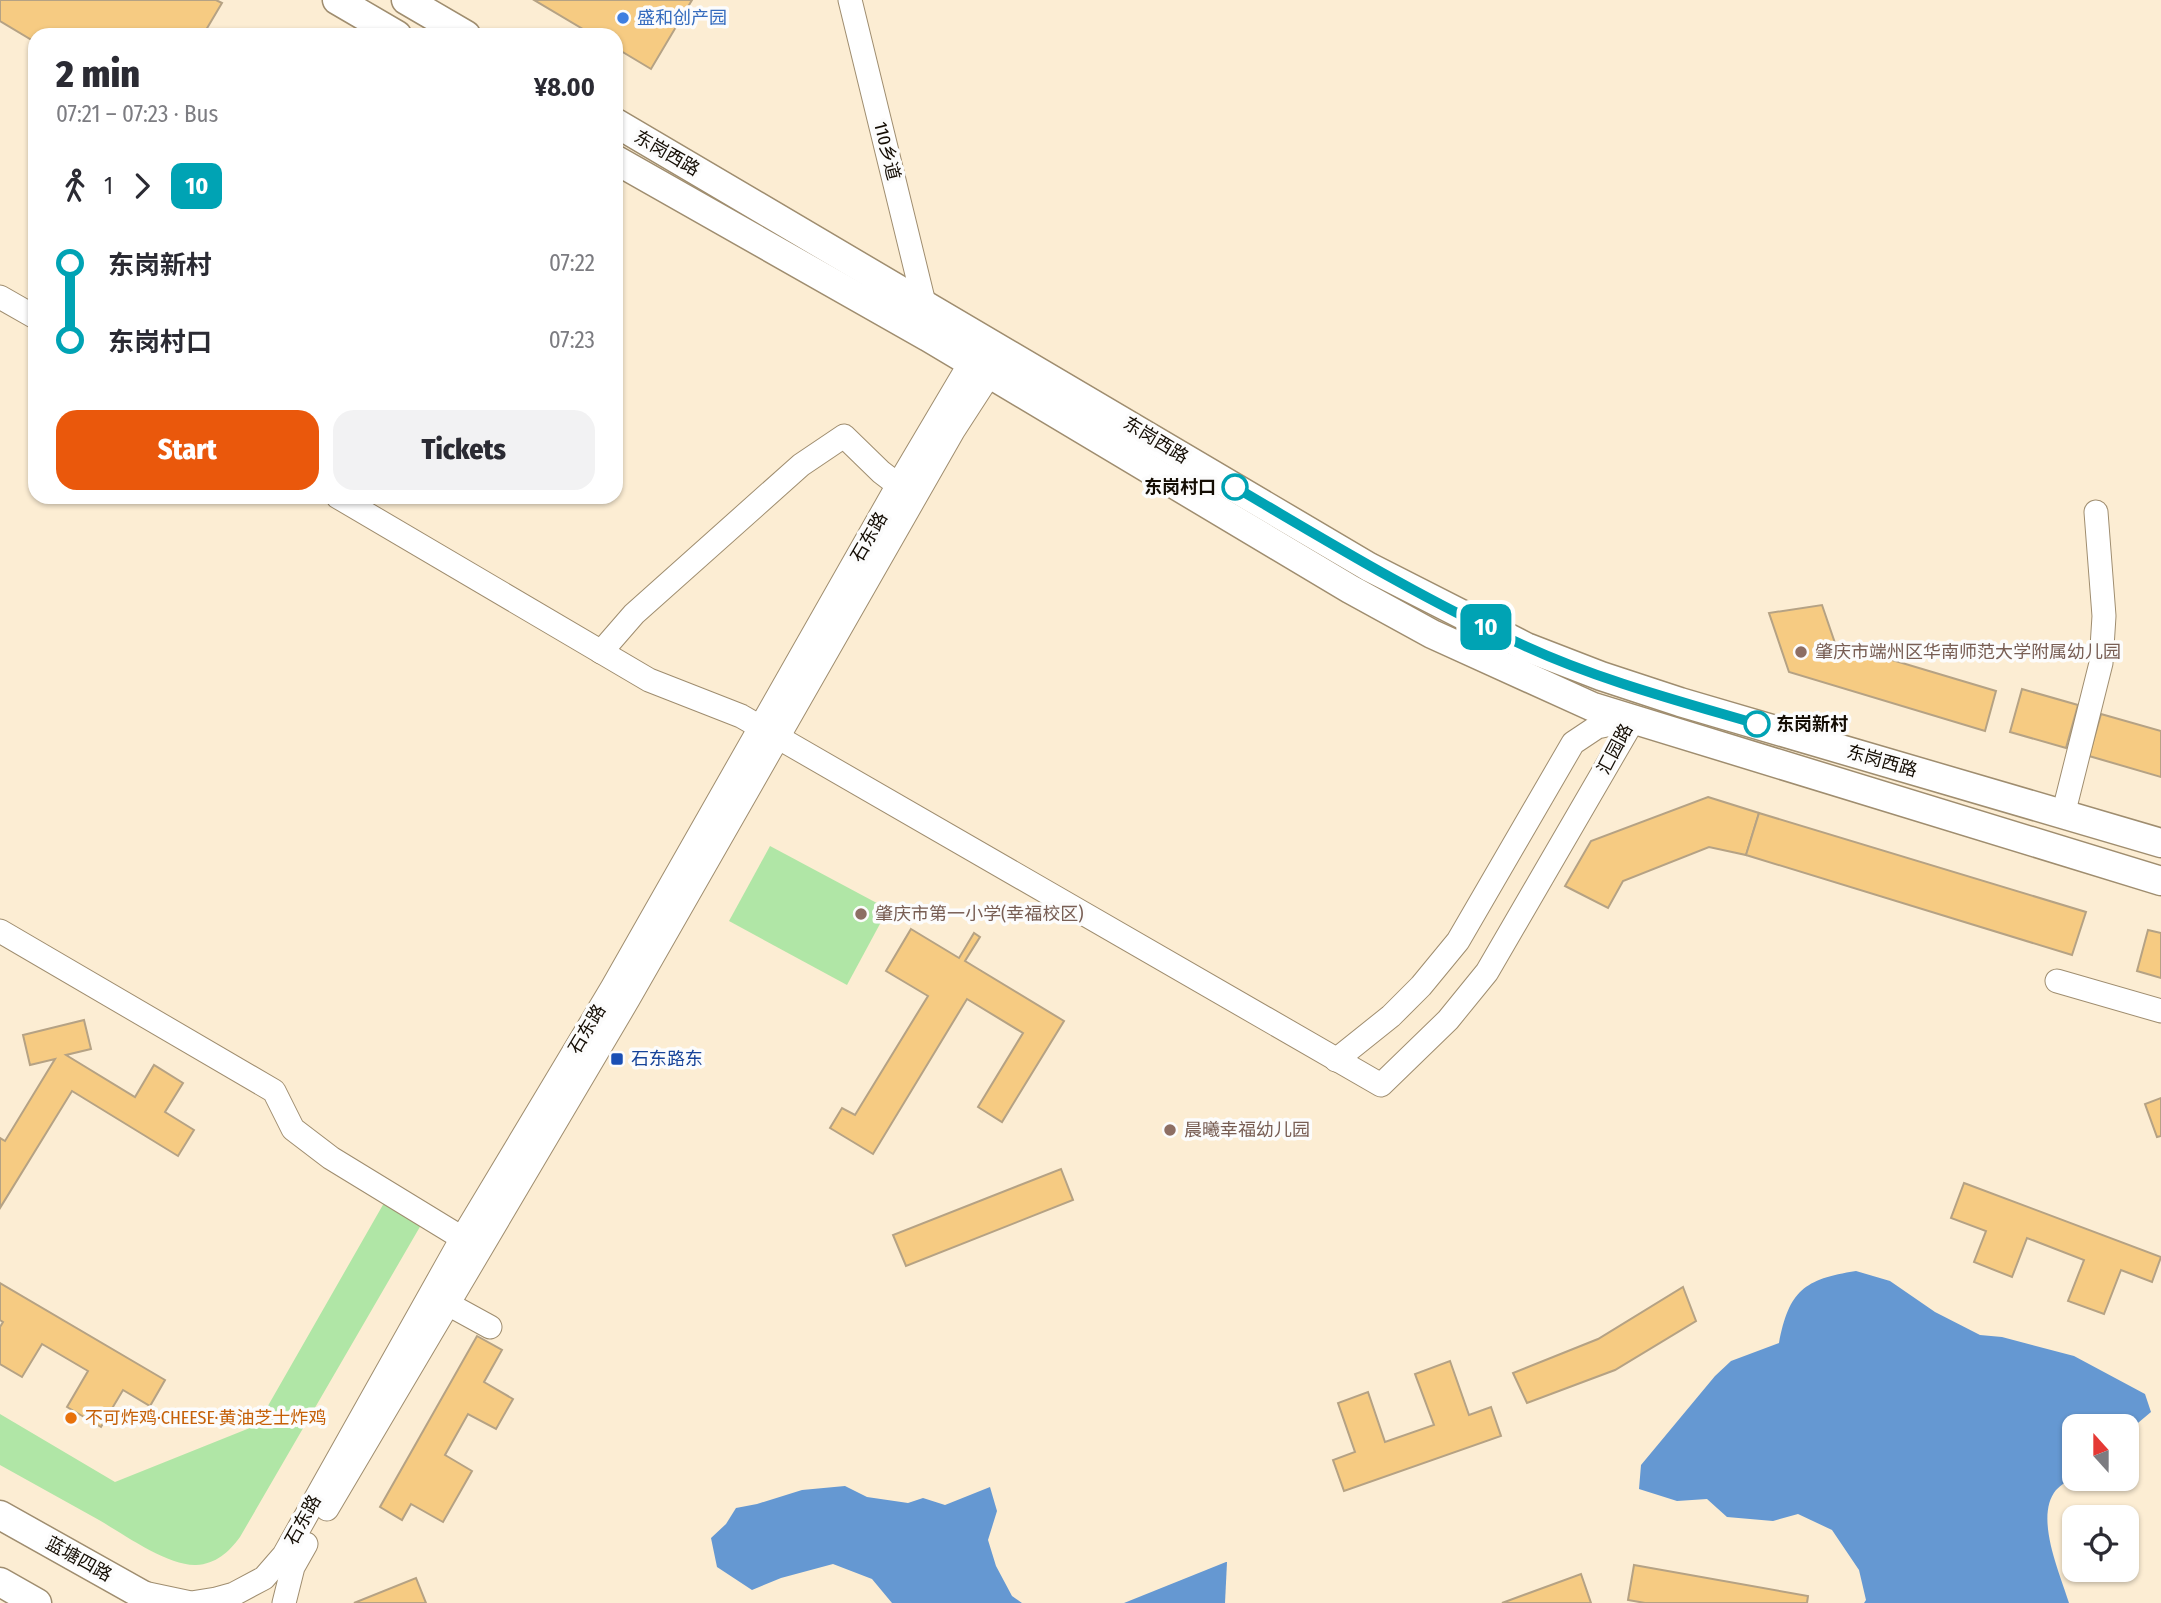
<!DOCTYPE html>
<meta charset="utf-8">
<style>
:root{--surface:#fff;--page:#f2f2f3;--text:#2b2b33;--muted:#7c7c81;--accent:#ea580c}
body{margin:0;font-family:"Fira Sans Condensed","Noto Sans SC",sans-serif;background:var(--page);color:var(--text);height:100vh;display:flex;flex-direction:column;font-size:26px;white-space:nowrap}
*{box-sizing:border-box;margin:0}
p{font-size:23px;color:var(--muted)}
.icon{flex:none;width:38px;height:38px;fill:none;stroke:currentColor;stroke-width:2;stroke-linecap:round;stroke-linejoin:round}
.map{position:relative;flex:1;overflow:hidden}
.drawer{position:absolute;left:28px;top:28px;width:595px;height:476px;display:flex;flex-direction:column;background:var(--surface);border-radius:21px;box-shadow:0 2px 5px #0004}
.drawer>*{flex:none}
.badge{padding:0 14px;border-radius:10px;font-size:24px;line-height:46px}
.needle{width:46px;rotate:339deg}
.controls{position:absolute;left:2062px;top:1414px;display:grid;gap:14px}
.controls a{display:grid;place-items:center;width:77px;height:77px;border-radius:14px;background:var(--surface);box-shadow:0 2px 5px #0004;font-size:35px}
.map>.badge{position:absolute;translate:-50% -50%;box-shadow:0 0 0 4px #fff}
.legs{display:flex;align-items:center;gap:10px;height:77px;padding:0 28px;font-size:23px}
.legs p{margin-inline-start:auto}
.overview{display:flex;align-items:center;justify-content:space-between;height:119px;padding:0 28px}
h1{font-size:38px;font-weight:800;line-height:52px}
.action{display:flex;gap:14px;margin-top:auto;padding:14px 28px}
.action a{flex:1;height:80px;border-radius:21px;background:var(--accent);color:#fff;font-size:28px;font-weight:800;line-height:80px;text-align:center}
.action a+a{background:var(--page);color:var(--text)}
ul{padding:0 28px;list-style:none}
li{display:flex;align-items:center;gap:24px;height:77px;font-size:26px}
li i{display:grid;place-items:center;width:10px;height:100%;margin:0 9px;background:currentColor}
li i::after{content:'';width:18px;height:18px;margin:-9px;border:5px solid;border-radius:50%;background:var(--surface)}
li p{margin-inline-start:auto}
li:first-child i{background:linear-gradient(#0000 50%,currentColor 0)}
li:last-child i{background:linear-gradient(currentColor 50%,#0000 0)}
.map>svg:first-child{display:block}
.green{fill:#b0e6a6}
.water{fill:#6598d2}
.building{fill:#f6cb82;stroke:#b5a284;stroke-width:2}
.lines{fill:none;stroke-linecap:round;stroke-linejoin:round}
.minor-casing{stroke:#9f8d6f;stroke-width:25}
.major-casing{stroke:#9f8d6f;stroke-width:31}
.minor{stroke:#fff;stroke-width:23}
.major{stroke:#fff;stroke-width:28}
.line-1-casing{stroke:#fff;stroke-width:16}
.line-1{stroke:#00a3b4;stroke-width:10}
.shop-dot{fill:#3f7fe0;stroke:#fcfcfc;stroke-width:2.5}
.stop-1-dot{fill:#fff;stroke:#00a3b4;stroke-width:3.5}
.education-dot{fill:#8d6e63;stroke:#fcfcfc;stroke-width:2.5}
.transit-dot{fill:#1a4fb4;stroke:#fcfcfc;stroke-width:2.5}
.food-dot{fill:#e8710a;stroke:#fcfcfc;stroke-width:2.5}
.labels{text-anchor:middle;stroke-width:7;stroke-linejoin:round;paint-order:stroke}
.shop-label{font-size:18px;fill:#366cbe;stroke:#fcfcfc;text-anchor:start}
.street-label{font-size:18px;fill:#140d04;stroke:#fcfcfc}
.stop-label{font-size:18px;font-weight:bold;fill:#140d04;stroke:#fcfcfc;text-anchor:end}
.education-label{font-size:18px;fill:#785e54;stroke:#fcfcfc;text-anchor:start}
.transit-label{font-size:18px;fill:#164399;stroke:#fcfcfc;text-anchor:start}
.food-label{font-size:18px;fill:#c56008;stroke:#fcfcfc;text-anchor:start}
</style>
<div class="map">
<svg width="2161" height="1603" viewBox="0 0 2161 1603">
<rect width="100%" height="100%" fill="#fcedd3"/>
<g class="green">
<polygon points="770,846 888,909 847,985 729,921"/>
<path d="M384,1203L421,1225L240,1537C229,1552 216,1564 196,1565C168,1566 123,1534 99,1520C66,1502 33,1483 0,1465V1414L115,1482L257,1425Z"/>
</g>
<g class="water">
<path d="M1856,1271L1890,1281L1935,1312L1980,1335L2002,1337L2074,1356L2145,1394L2151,1412L2126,1433V1426H2074V1476C2068,1480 2061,1485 2056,1490C2034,1517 2060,1573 2069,1603H1864L1866,1600L1859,1570L1832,1530L1798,1514L1773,1521L1727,1517L1707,1499L1677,1501L1639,1489L1641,1465L1715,1376L1731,1361L1779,1343C1789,1291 1804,1279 1856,1271Z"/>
<polygon points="845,1486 867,1497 908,1503 923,1498 945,1505 990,1487 997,1511 988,1540 996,1566 1012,1596 1022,1603 892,1603 872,1579 833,1564 781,1578 752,1590 717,1567 711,1538 726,1524 736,1508 757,1504 802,1490"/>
<polygon points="1227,1562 1225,1603 1124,1603 1226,1562"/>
</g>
<g class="building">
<polygon points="0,0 216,0 222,3 203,35 35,35 35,42 0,21"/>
<polygon points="534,0 692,0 651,69 616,48 616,35 593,35"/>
<polygon points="1822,605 1835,643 1996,691 1985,731 1789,672 1769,613"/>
<polygon points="2022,689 2078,705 2066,748 2010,732"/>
<polygon points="2101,714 2161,731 2161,777 2089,756"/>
<polygon points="1708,797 1759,813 1746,855 1709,847 1623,881 1608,908 1565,886 1591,841"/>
<polygon points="1759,813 2086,912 2072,955 1746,855"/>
<polygon points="911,929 959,958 974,933 980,937 965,961 1064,1021 1002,1122 978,1107 1023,1033 967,999 873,1154 830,1128 842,1108 855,1115 928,996 886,971"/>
<polygon points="2148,930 2161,933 2161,978 2137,971"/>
<polygon points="84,1020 91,1049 66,1055 135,1097 154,1065 183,1083 165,1112 194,1130 178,1156 72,1091 0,1208 0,1138 5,1141 55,1059 30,1065 23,1035"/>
<polygon points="2161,1098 2161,1136 2157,1137 2145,1104"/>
<polygon points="1061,1169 1073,1200 906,1266 893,1235"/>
<polygon points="1964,1183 2161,1257 2152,1282 2121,1270 2104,1314 2068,1301 2084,1260 2027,1238 2012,1277 1974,1262 1986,1231 1951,1218"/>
<polygon points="0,1283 165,1380 150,1406 123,1390 101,1427 67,1407 88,1371 42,1344 22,1377 0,1364 0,1327 3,1322 0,1320"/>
<polygon points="1683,1287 1696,1321 1615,1370 1527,1403 1513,1373 1598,1339"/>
<polygon points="477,1336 502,1350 484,1382 513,1399 496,1429 468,1414 445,1455 472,1471 443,1522 411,1504 402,1520 380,1507"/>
<polygon points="1450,1361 1469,1415 1491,1407 1501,1436 1344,1491 1333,1460 1355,1452 1338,1403 1368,1392 1385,1442 1434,1425 1415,1374"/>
<polygon points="1634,1565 1808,1596 1807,1603 1645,1603 1628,1600"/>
<polygon points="1581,1574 1591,1603 1502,1603"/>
<polygon points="416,1578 426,1603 354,1603"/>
</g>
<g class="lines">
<defs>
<g id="minor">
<polyline points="850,0 924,303"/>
<polyline points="0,297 35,317"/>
<polyline points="338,497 649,680 741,716 1381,1085 1448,1020 1487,972 1634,719"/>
<polyline points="601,652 634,614 801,465 844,436 881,472 898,485"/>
<polyline points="2063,815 2101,663 2104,616 2096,512"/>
<polyline points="0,931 274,1091 293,1129 331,1158 462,1238"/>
<polyline points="2057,981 2161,1011"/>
<polyline points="1336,1060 1391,1016 1421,986 1458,941 1573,743 1597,727 1634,719"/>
<polyline points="448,1304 490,1327"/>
<polyline points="327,1509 629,998 953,431 999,360"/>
<polyline points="139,1592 191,1603 216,1599 234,1594 264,1578 284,1555 462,1238 612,988 898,485 979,348"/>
<polyline points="284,1603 293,1567 306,1544"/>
</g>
<g id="major">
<polyline points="337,0 397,35"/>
<polyline points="406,0 466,35"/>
<polyline points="616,123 1369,567 1526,647 1601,676 1680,702 2161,843"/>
<polyline points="616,160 928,337 1350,589 1432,634 1593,707 2161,881"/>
<polyline points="0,1515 157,1603"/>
<polyline points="0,1582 37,1603"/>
</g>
</defs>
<use href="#minor" class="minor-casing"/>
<use href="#major" class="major-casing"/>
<use href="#minor" class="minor"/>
<use href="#major" class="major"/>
</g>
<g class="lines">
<defs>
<path id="line-1" d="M1235,487C1330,543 1424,600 1525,646C1599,680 1679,701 1757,724"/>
</defs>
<use href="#line-1" class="line-1-casing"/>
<use href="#line-1" class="line-1"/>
</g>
<circle class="shop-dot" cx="623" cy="18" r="7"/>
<g class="stop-1-dot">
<circle cx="1235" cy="487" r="12"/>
<circle cx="1757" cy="724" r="12"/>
</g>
<g class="education-dot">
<circle cx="1801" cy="652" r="7"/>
<circle cx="861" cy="914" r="7"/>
<circle cx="1170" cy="1130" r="7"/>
</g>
<rect class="transit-dot" x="610" y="1052" width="14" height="14" rx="3.5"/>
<circle class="food-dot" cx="71" cy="1418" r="7"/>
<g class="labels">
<g class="shop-label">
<text x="637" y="24">盛和创产园</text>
</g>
<g class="street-label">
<text transform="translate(887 151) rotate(76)" y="6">110乡道</text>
<text transform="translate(667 153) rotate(30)" y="6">东岗西路</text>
<text transform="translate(1156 440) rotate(31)" y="6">东岗西路</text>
<text transform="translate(869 537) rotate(-60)" y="6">石东路</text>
<text transform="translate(1615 749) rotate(-62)" y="6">汇园路</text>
<text transform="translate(1882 761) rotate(16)" y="6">东岗西路</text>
<text transform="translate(587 1029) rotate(-59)" y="6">石东路</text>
<text transform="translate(303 1520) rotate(-61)" y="6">石东路</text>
<text transform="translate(79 1559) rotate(29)" y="6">蓝塘四路</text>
</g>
<g class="stop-label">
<text x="1216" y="493">东岗村口</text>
<text x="1776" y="730" text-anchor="start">东岗新村</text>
</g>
<g class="education-label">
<text x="1815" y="658">肇庆市端州区华南师范大学附属幼儿园</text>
<text x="875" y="920">肇庆市第一小学(幸福校区)</text>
<text x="1184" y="1136">晨曦幸福幼儿园</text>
</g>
<g class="transit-label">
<text x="631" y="1065">石东路东</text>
</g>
<g class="food-label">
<text x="85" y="1424">不可炸鸡·CHEESE·黄油芝士炸鸡</text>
</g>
</g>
</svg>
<div class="controls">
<a><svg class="needle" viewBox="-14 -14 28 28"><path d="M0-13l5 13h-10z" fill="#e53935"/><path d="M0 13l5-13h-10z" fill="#7c7c81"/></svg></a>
<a><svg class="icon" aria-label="locate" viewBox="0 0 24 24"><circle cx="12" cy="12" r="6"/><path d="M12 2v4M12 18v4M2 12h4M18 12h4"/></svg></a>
</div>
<b class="badge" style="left:1486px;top:627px;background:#00a3b4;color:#fff">10</b>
<section class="drawer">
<div class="overview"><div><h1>2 min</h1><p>07:21 – 07:23 · Bus</p></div><b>¥8.00</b></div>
<div class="legs"><svg class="icon" aria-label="walk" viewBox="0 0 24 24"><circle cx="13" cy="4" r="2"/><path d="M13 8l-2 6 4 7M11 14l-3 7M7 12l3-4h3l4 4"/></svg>1<svg class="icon" aria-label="forward" viewBox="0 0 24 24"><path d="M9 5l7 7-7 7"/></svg><b class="badge" style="background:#00a3b4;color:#fff">10</b></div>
<ul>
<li><i style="color:#00a3b4"></i><b>东岗新村</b><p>07:22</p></li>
<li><i style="color:#00a3b4"></i><b>东岗村口</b><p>07:23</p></li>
</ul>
<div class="action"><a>Start</a><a>Tickets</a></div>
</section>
</div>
